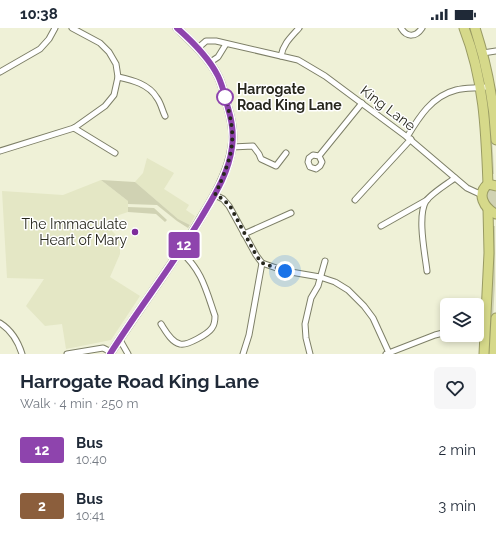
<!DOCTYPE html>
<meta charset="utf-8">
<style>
:root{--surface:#fff;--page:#f6f6f7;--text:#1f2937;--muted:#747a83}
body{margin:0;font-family:Raleway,sans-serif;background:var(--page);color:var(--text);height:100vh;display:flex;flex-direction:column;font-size:15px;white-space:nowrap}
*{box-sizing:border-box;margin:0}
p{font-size:13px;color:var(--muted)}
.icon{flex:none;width:22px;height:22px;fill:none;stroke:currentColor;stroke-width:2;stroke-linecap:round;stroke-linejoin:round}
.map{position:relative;height:326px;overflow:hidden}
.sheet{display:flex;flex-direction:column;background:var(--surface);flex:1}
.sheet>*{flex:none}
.badge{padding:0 8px;border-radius:3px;font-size:14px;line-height:26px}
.controls{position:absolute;left:440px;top:270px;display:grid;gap:8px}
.controls a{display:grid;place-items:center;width:44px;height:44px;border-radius:6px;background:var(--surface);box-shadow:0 2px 6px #0003;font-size:20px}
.you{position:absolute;width:20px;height:20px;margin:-10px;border:3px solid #fff;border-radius:50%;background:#1a73e8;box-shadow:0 0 0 6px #1a73e833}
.map>.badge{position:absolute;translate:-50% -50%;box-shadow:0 0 0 2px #fff}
.round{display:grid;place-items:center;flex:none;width:42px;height:42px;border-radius:6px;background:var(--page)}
.headline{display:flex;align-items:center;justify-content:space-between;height:68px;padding:0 20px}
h1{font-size:19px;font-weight:700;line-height:30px}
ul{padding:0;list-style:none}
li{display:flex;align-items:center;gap:12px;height:56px;padding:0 20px}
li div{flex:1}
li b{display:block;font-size:15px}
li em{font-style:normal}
li .badge{min-width:44px;font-weight:700;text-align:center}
.status{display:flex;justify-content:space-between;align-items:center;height:28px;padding:0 20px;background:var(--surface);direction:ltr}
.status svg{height:11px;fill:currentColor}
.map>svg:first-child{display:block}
.built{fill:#e4e7c5}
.green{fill:#d0d2b3}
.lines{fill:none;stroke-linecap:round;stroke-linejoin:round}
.street-casing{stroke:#7d7f67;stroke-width:7}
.secondary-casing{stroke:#7d7f67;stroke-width:9}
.highway-casing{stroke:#999b64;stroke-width:11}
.street{stroke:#fff;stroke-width:5}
.secondary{stroke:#f3f4dc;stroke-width:7}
.highway{stroke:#d6d98a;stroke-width:9}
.line-casing{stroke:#fff;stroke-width:9}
.line{stroke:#8e44ad;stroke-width:6}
.walk{stroke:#27271d;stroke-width:4;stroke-dasharray:0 7.2}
.stop-dot{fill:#fff;stroke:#8e44ad;stroke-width:2}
.poi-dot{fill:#7e2c9c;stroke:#fff;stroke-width:1.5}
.labels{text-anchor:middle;stroke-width:3;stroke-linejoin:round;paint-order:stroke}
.stop-label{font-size:14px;font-weight:bold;fill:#27271d;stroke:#fff;text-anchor:start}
.street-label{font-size:14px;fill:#27271d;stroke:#fff}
.poi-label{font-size:14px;fill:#27271d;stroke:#fff;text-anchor:end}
</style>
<div class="status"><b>10:38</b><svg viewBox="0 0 49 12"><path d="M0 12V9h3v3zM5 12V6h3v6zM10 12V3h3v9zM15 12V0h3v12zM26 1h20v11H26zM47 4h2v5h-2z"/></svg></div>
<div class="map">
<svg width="496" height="326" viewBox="0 0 496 326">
<rect width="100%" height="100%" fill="#eff1d7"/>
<g class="built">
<polygon points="147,130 174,145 164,161 189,177 186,182 195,188 190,197 178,191 135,154 143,145"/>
<polygon points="101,152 128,173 128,184 119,187 107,198 120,211 120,226 110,249 140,268 111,312 66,321 62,296 45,298 26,278 44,251 7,250 2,163 63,167"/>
</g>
<g class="green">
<path d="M487,64C491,92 493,118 494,146H491L486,65Z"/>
<polygon points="101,152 135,154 178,191 190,197 188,200 177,193 157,177 128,176 128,173"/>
<polygon points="492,161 496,164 496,182 491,181 485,166 488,162"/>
<polygon points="128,179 154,180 167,192 165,194 156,186 128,184"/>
<polygon points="492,198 495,198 495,255 491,326 488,326"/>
</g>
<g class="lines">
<defs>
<g id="street">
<path d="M401,0C407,10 416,9 422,0"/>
<polyline points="198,20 206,13 216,13 298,32 325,48 407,109 467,160 482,167"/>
<polyline points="483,25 496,23"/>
<path d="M281,28C283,16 291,9 299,0"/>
<polyline points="209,35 218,29 226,16"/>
<polyline points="0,44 40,21 49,11 55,0"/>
<path d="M118,49C132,52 149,56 157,70C161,75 162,82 165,88"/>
<polyline points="74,100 115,125"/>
<path d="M407,109C419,89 432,68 456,62C467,59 479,61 491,58"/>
<polyline points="232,119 253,118 259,126 261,131 276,138 286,125"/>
<polyline points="0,123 74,100 105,78 114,67 118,49 116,36 109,24 100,15 72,0"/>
<polyline points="319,128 322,134 320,138 316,141 310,139 308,134 309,130 313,127 319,128 362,75"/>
<polyline points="215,167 223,171 229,178 256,227 262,235 285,243 320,249 335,254 348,262 364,278 373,290 389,325"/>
<polyline points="355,172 411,111"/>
<polyline points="381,198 427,172"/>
<polyline points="244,206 291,185"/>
<path d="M427,243C425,226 417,188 426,173C432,165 447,156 455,150"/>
<path d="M0,295C11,302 18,313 22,326"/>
<path d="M161,296C165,302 171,314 180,316C187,318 208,306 212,300C215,296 215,292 215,288C206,262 202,242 180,223"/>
<polyline points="477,302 486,301"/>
<polyline points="120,312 128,326"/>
<polyline points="67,326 103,320 111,324"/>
<polyline points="243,326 249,307 262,235"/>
<polyline points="310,326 306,310 305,296 311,270 318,258 325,233"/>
<polyline points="386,326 435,307 447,304"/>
</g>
<path id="secondary" d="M110,326C139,281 171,239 199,193C213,170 228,146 232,119C234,106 232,93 228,80C225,69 223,58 218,48C209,30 192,14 177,0"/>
<g id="highway">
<path d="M464,0C484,51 486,102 488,156"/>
<path d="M475,0C487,37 494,73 496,112"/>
<path d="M496,158L488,156C476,166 484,180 496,186"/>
<polyline points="484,326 489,225 488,181"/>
<polyline points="494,326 496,290"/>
</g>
</defs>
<use href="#street" class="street-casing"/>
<use href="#secondary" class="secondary-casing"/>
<use href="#highway" class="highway-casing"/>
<use href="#street" class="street"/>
<use href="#secondary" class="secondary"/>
<use href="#highway" class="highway"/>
</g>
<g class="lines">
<defs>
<path id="line" d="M110,326C139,280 173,237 201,190C214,168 229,145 232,119C234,106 232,93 228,80C225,69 223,58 218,48C209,30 193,14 177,0"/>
</defs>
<use href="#line" class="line-casing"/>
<use href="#line" class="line"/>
<path class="walk" d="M225,69C238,113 233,126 215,167L223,171L230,178L256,227L262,235L285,243"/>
</g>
<circle class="stop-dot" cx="225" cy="69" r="8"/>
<circle class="poi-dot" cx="135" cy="204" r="4"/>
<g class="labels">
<g class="stop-label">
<text x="237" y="66">Harrogate<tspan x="237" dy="16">Road King Lane</tspan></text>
</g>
<g class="street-label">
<text transform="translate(388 80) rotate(37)" y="5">King Lane</text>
</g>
<g class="poi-label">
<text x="127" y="201">The Immaculate<tspan x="127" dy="16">Heart of Mary</tspan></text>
</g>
</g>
</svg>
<div class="controls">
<a><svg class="icon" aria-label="layers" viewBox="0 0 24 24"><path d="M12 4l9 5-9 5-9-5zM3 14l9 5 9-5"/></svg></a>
</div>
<div class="you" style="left:285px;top:243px"></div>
<b class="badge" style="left:184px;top:217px;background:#8e44ad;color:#fff">12</b>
</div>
<section class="sheet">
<div class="headline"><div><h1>Harrogate Road King Lane</h1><p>Walk · 4 min · 250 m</p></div><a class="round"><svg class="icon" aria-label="heart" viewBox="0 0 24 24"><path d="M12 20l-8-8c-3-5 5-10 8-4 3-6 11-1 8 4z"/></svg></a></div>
<ul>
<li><span class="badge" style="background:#8e44ad;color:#fff">12</span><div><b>Bus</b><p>10:40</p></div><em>2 min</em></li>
<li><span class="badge" style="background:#8b5e3c;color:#fff">2</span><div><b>Bus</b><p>10:41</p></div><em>3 min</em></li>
</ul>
</section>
